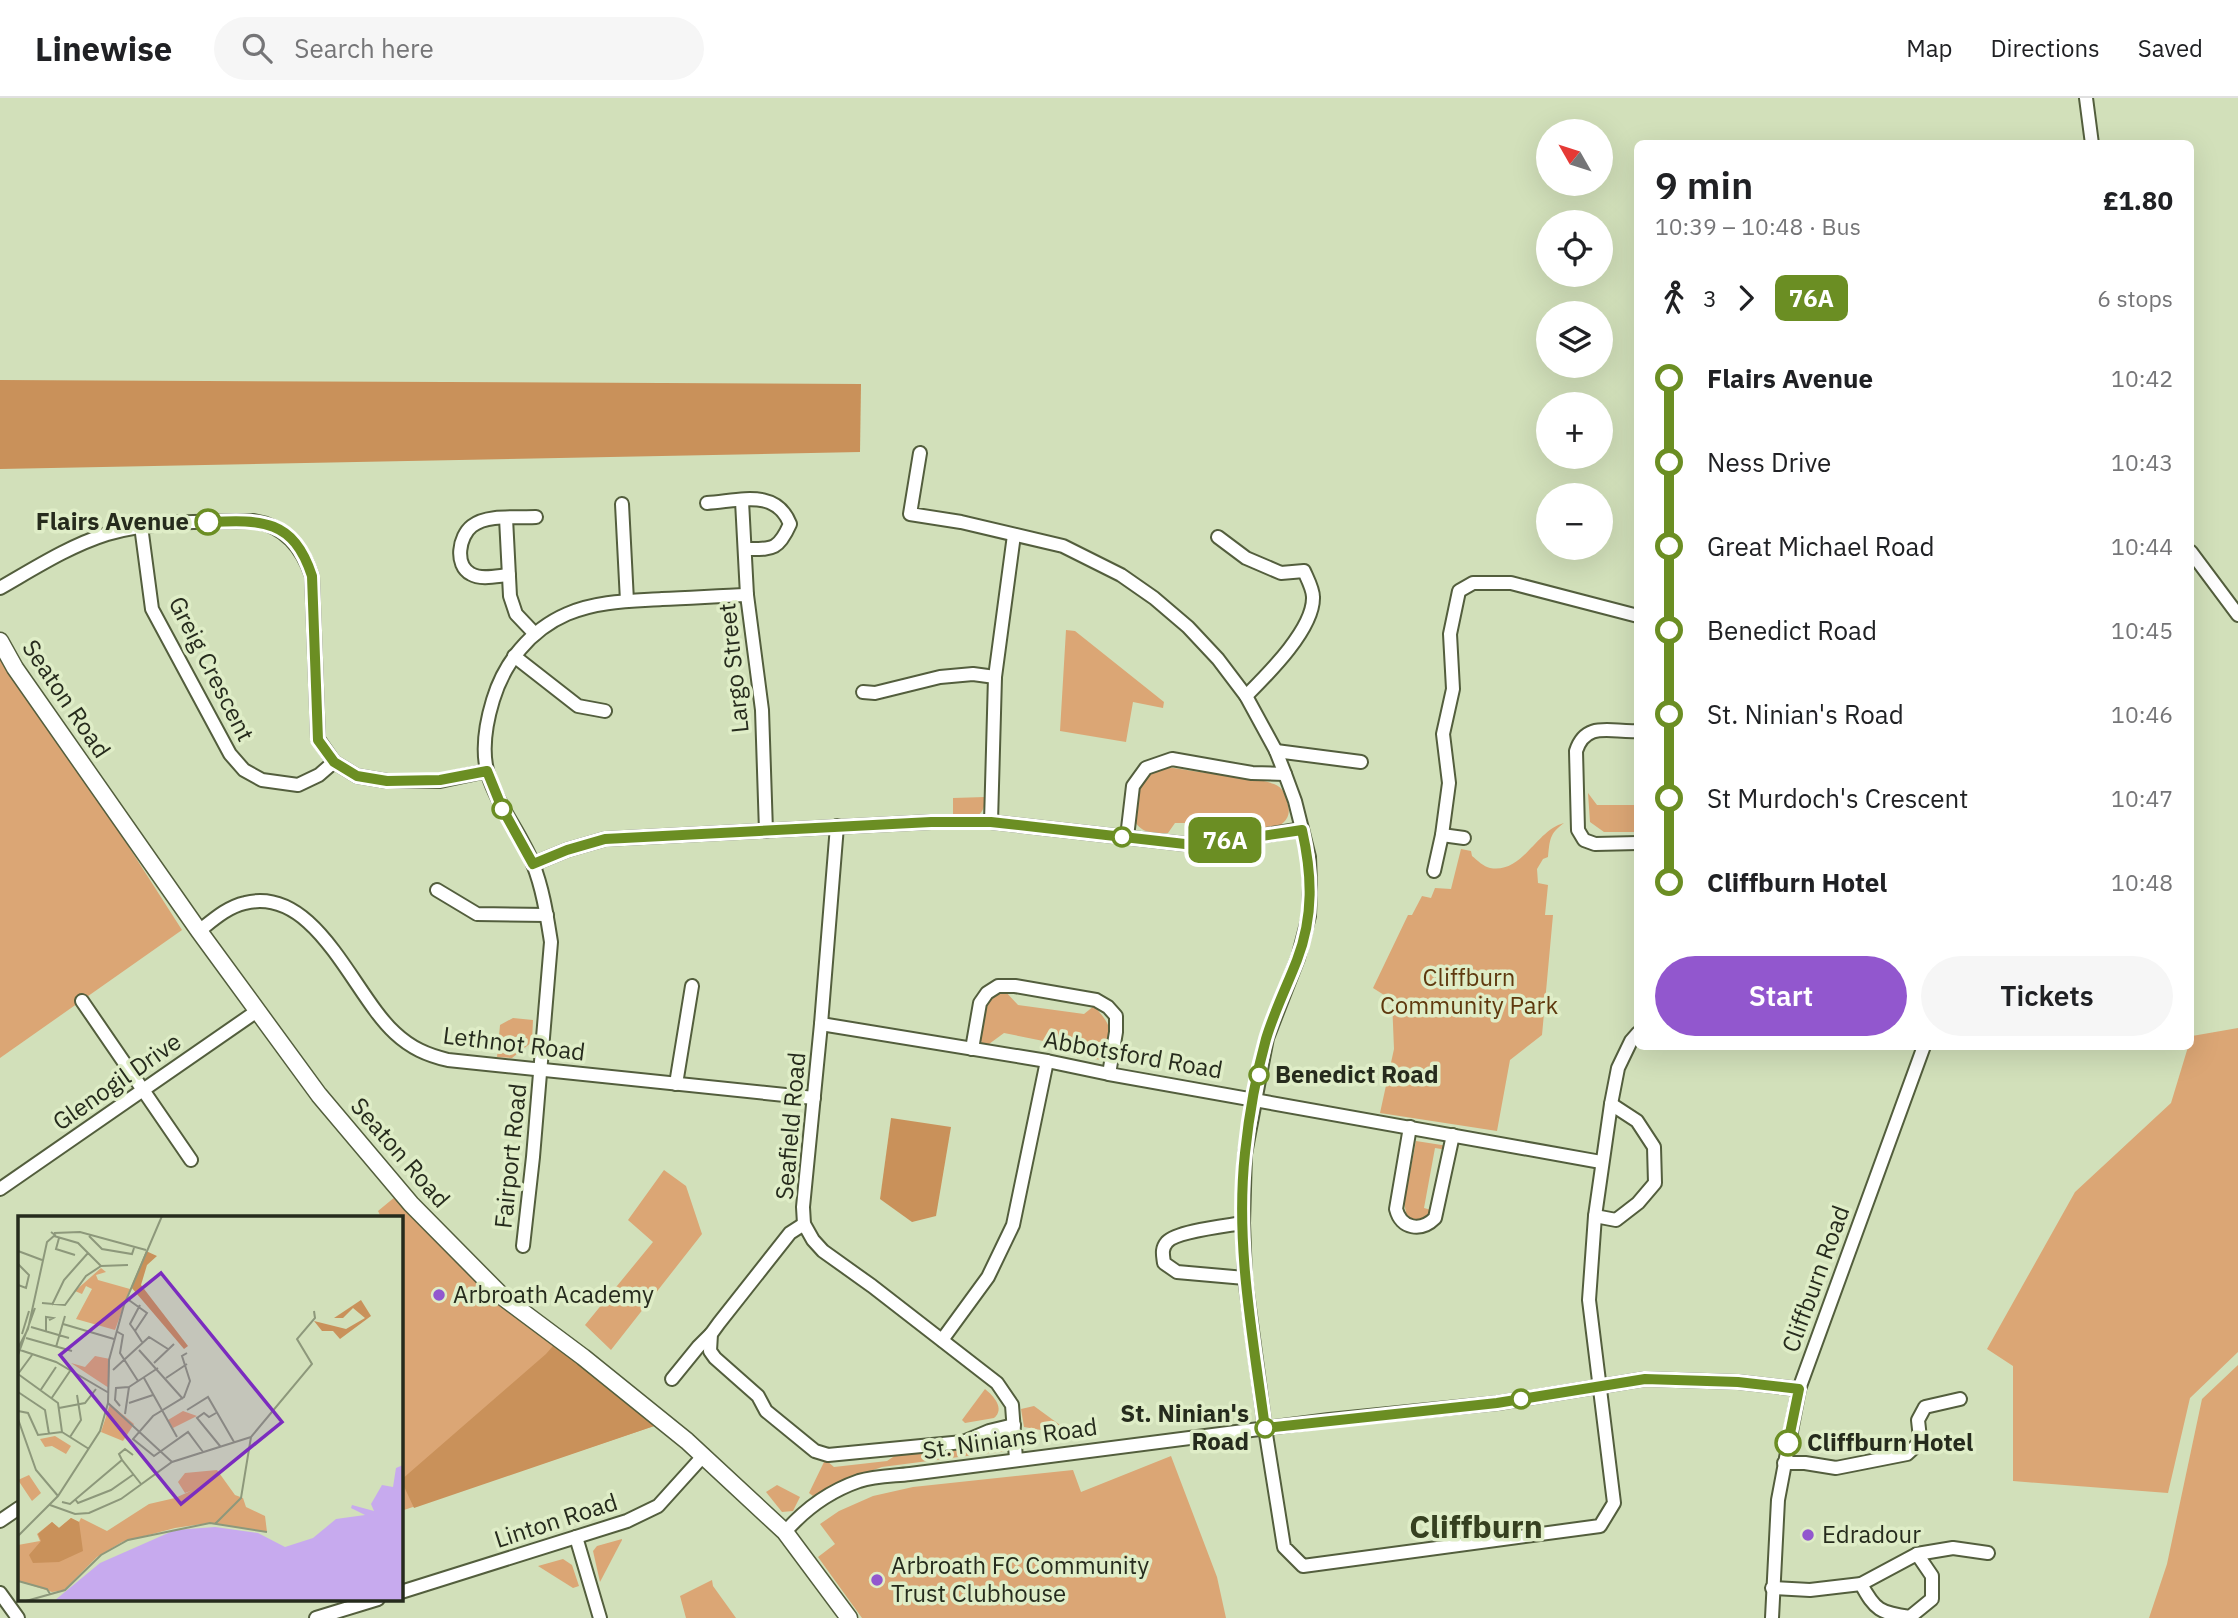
<!DOCTYPE html>
<meta charset="utf-8">
<style>
:root{--surface:#fff;--page:#f6f6f6;--text:#202124;--muted:#757577;--line:#e0e0e0;--accent:#9257ce}
body{margin:0;font-family:"IBM Plex Sans",sans-serif;background:var(--page);color:var(--text);height:100vh;display:flex;flex-direction:column;font-size:26px;white-space:nowrap}
*{box-sizing:border-box;margin:0}
p{font-size:23px;color:var(--muted)}
.icon{flex:none;width:38px;height:38px;fill:none;stroke:currentColor;stroke-width:2;stroke-linecap:round;stroke-linejoin:round}
.map{position:relative;flex:1;overflow:hidden}
.sheet{position:absolute;left:1634px;top:42px;width:560px;height:910px;display:flex;flex-direction:column;background:var(--surface);border-radius:10px;box-shadow:0 7px 28px #0002}
.sheet>*{flex:none}
.badge{padding:0 14px;border-radius:10px;font-size:24px;line-height:46px}
.needle{width:46px;rotate:309deg}
.controls{position:absolute;left:1536px;top:21px;display:grid;gap:14px}
.controls a{display:grid;place-items:center;width:77px;height:77px;border-radius:50%;background:var(--surface);box-shadow:0 7px 28px #0002;font-size:35px}
.map>.badge{position:absolute;translate:-50% -50%;box-shadow:0 0 0 4px #fff}
.legs{display:flex;align-items:center;gap:10px;height:77px;padding:0 21px;font-size:23px}
.legs p{margin-inline-start:auto}
.summary{display:flex;align-items:center;justify-content:space-between;height:119px;padding:0 21px}
h1{font-size:38px;font-weight:600;line-height:52px}
.button{display:flex;gap:14px;margin-top:auto;padding:14px 21px}
.button a{flex:1;height:80px;border-radius:42px;background:var(--accent);color:#fff;font-size:28px;font-weight:600;line-height:80px;text-align:center}
.button a+a{background:var(--page);color:var(--text)}
ul{padding:0 21px;list-style:none}
li{display:flex;align-items:center;gap:24px;height:84px;font-size:26px}
li i{display:grid;place-items:center;width:10px;height:100%;margin:0 9px;background:currentColor}
li i::after{content:'';width:18px;height:18px;margin:-9px;border:5px solid;border-radius:50%;background:var(--surface)}
li p{margin-inline-start:auto}
li:first-child i{background:linear-gradient(#0000 50%,currentColor 0)}
li:last-child i{background:linear-gradient(currentColor 50%,#0000 0)}
header{display:flex;align-items:center;gap:42px;box-sizing:border-box;height:98px;padding:0 35px;background:var(--surface);border-bottom:2px solid var(--line)}
header strong{font-size:33px}
nav{display:flex;gap:38px;margin-inline-start:auto;font-size:24px}
.search{width:490px;height:63px;background:var(--page);display:flex;align-items:center;gap:18px;box-sizing:border-box;padding:0 24px;border-radius:38px;color:var(--muted);font-size:26px}
.map>svg:first-child{display:block}
.green{fill:#dba675}
.forest{fill:#c9915a}
.lines{fill:none;stroke-linecap:round;stroke-linejoin:round}
.minor-casing{stroke:#535e3d;stroke-width:16}
.tertiary-casing{stroke:#535e3d;stroke-width:19}
.minor{stroke:#fff;stroke-width:12}
.tertiary{stroke:#fff;stroke-width:16}
.line-1-casing{stroke:#fff;stroke-width:16}
.line-1{stroke:#6b8e23;stroke-width:10}
.stop-1-dot{fill:#fff;stroke:#6b8e23;stroke-width:3.5}
.poi-dot{fill:#9257ce;stroke:#dfedc7;stroke-width:2.5}
.labels{text-anchor:middle;stroke-width:7;stroke-linejoin:round;paint-order:stroke}
.stop-label{font-size:24px;font-weight:bold;fill:#262b1d;stroke:#dfedc7;text-anchor:end}
.street-label{font-size:24px;fill:#262b1d;stroke:#dfedc7}
.park-label{font-size:24px;fill:#5f390e;stroke:#dfedc7}
.poi-label{font-size:24px;fill:#262b1d;stroke:#dfedc7;text-anchor:start}
.district-label{font-size:32px;font-weight:bold;fill:#364020;stroke:#dfedc7}
.inset-road{fill:none;stroke:#8d987b;stroke-width:2}
.view{fill:#7b2cbf;fill-opacity:0.15;stroke:#7b2cbf;stroke-width:3.5}
.inset-edge{fill:none;stroke:#262b1d;stroke-width:3.5}
</style>
<header>
<strong>Linewise</strong>
<div class="search"><svg class="icon" aria-label="search" viewBox="0 0 24 24"><circle cx="10" cy="10" r="6"/><path d="M15 15l6 6"/></svg>Search here</div>
<nav><a>Map</a><a>Directions</a><a>Saved</a></nav>
</header>
<div class="map">
<svg width="2238" height="1520" viewBox="0 0 2238 1520">
<rect width="100%" height="100%" fill="#d2e0ba"/>
<g class="green">
<polygon points="1066,532 1075,533 1164,604 1163,610 1133,604 1126,644 1060,633"/>
<polygon points="0,543 15,571 182,832 0,960"/>
<path d="M1161,668C1184,672 1208,675 1231,678C1245,680 1260,681 1274,686C1283,689 1286,698 1288,707C1297,741 1228,735 1208,736L1204,725H1175L1168,735C1154,735 1140,736 1134,721L1139,680Z"/>
<polygon points="1588,695 1597,707 1638,707 1638,734 1604,734 1590,724"/>
<path d="M985,699C985,722 972,720 953,720V700Z"/>
<path d="M1564,725C1549,736 1550,742 1548,759L1543,761L1537,771L1538,785L1548,787L1545,817H1553L1542,937L1510,962L1497,1033L1380,1015L1394,951L1392,902L1373,890L1408,817H1412L1422,798L1431,800L1435,790L1451,791L1461,751L1471,753L1472,758C1477,762 1484,769 1490,770C1523,776 1536,732 1564,725Z"/>
<path d="M1004,892L1018,907L1084,916L1094,908C1114,930 1113,935 1104,962L1093,961L1088,952L1004,935L989,946L982,945C975,930 983,911 989,898Z"/>
<polygon points="513,920 533,922 532,944 512,960 497,959 500,927"/>
<polygon points="2238,930 2238,1254 2190,1300 2168,1395 2013,1383 2013,1268 1987,1251 2075,1094 2171,1005 2188,949 2191,948 2192,938"/>
<polygon points="1416,1043 1448,1048 1447,1052 1435,1050 1424,1110 1435,1113 1422,1123 1407,1119 1404,1105"/>
<polygon points="664,1072 686,1088 702,1136 611,1252 585,1227 653,1144 628,1122"/>
<polygon points="401,1094 504,1200 663,1325 401,1413 401,1119 381,1119 378,1113"/>
<polygon points="2238,1267 2238,1520 2149,1520 2167,1466 2202,1301"/>
<path d="M985,1291C994,1298 1005,1311 994,1320L965,1325L962,1322Z"/>
<polygon points="1034,1308 1075,1338 1024,1329 1021,1311"/>
<polygon points="995,1339 1002,1340 1006,1344 1005,1353 882,1369 838,1384 813,1398 809,1395 824,1364 828,1364 834,1369 887,1363 896,1357 959,1350"/>
<polygon points="1171,1358 1217,1479 1226,1520 862,1520 818,1459 835,1446 820,1426 839,1413 873,1398 913,1389 1073,1372 1081,1394"/>
<polygon points="777,1387 800,1399 793,1413 782,1414 766,1394"/>
<polygon points="622,1441 622,1442 600,1484 593,1453 597,1448"/>
<polygon points="563,1461 572,1467 579,1488 573,1490 538,1468"/>
<polygon points="712,1482 713,1488 736,1520 686,1520 680,1498"/>
</g>
<g class="forest">
<polygon points="0,282 861,286 860,354 0,371"/>
<polygon points="891,1020 951,1029 936,1118 912,1124 880,1101"/>
<polygon points="559,1241 663,1325 414,1410 401,1382 546,1256"/>
</g>
<g class="lines">
<defs>
<g id="minor">
<polyline points="2086,0 2092,46"/>
<polyline points="920,355 910,416 961,424 1063,448 1121,477 1154,500 1188,529 1218,561 1246,598 1276,653 1285,676 1295,703 1309,759 1310,787 1309,818 1298,860 1267,940 1245,1056 1243,1125 1245,1180 1265,1330 1284,1449 1303,1468 1600,1428 1614,1405 1589,1202 1595,1118 1611,1006 1618,970 1631,943 1638,935"/>
<polyline points="742,403 747,497 762,612 766,733"/>
<path d="M707,405C739,403 776,390 790,426C778,453 772,451 745,451"/>
<polyline points="622,406 627,503"/>
<polyline points="506,420 510,498 516,516 535,536"/>
<polyline points="141,428 152,511 230,656 244,672 262,682 298,687 319,677 334,664"/>
<path d="M1218,439L1246,460L1281,475L1304,473C1307,480 1313,491 1313,499C1314,531 1267,577 1246,598"/>
<polyline points="2191,454 2238,517"/>
<path d="M509,477C497,478 481,482 471,476C454,467 459,438 472,428C487,416 517,420 536,419"/>
<path d="M0,490C35,470 69,448 107,436C154,422 204,424 253,423C285,428 302,449 312,478L318,641L334,664L357,678L387,683H440L487,673"/>
<polyline points="514,558 578,608 605,613"/>
<polyline points="863,594 875,595 940,579 973,576 995,579"/>
<path d="M1638,633C1612,635 1586,622 1576,653L1578,732L1584,742L1595,746L1638,745"/>
<polyline points="1276,653 1361,664"/>
<polyline points="991,724 995,579 1014,437"/>
<polyline points="837,728 821,926 803,1109 804,1126 813,1142 823,1153 872,1188 997,1285 1012,1307 1016,1361"/>
<polyline points="1442,737 1464,740"/>
<polyline points="1127,739 1133,688 1146,670 1172,661 1252,675 1285,676"/>
<polyline points="533,766 567,752 605,741 931,724 991,724 1185,746 1248,740 1302,731"/>
<polyline points="1434,773 1442,737 1449,685 1443,636 1453,591 1450,536 1459,493 1473,485 1511,485 1638,518"/>
<polyline points="437,792 477,816 547,817"/>
<path d="M199,833C213,822 227,809 245,805C316,787 353,897 395,935C411,950 427,957 448,962L814,1000"/>
<polyline points="82,903 191,1062"/>
<polyline points="821,926 1047,963 1109,976 1601,1064"/>
<polyline points="972,951 980,905 987,895 998,888 1015,888 1096,902 1108,909 1116,918 1116,934 1109,976"/>
<polyline points="676,986 692,888"/>
<path d="M1410,1029L1396,1111C1401,1131 1421,1134 1435,1120L1453,1037"/>
<polyline points="0,1091 257,913"/>
<polyline points="1595,1118 1616,1122 1638,1105 1655,1085 1654,1049 1637,1023 1611,1006"/>
<path d="M1243,1125C1226,1128 1177,1133 1167,1144C1161,1151 1163,1157 1164,1165L1177,1174L1245,1180"/>
<polyline points="804,1126 790,1135 719,1225 711,1236 710,1253 715,1260 758,1298 766,1313 815,1353 828,1357 963,1344 989,1333 1014,1327"/>
<path d="M523,1148L533,1059L551,844C547,819 543,791 533,766C521,735 498,709 488,676C481,652 486,625 493,602C504,565 530,532 567,516C597,503 630,503 662,501C690,500 719,498 747,497"/>
<polyline points="942,1242 988,1179 1013,1127 1047,963"/>
<polyline points="672,1281 698,1249 711,1236"/>
<polyline points="1784,1365 1805,1365 1836,1370 1907,1356 1918,1346 1920,1340 1918,1322 1925,1309 1960,1301"/>
<polyline points="0,1423 19,1410"/>
<path d="M785,1434C805,1411 830,1393 859,1383C875,1378 893,1378 910,1376L1329,1322L1498,1305L1645,1281L1738,1284L1799,1291"/>
<polyline points="576,1439 600,1520"/>
<path d="M1861,1486C1875,1512 1880,1515 1910,1519L1932,1501V1478L1917,1456"/>
<polyline points="1772,1490 1810,1492 1861,1486 1917,1456 1953,1450 1988,1455"/>
<polyline points="401,1494 627,1423 658,1408 704,1357"/>
<polyline points="0,1495 18,1520"/>
<polyline points="316,1520 378,1501"/>
<polyline points="1772,1520 1778,1402 1799,1291 1924,948"/>
</g>
<polyline id="tertiary" points="0,543 15,570 199,833 319,997 411,1106 504,1200 583,1259 687,1343 785,1434 849,1520"/>
</defs>
<use href="#minor" class="minor-casing"/>
<use href="#tertiary" class="tertiary-casing"/>
<use href="#minor" class="minor"/>
<use href="#tertiary" class="tertiary"/>
</g>
<g class="lines">
<defs>
<path id="line-1" d="M208,424C261,422 293,420 312,478L318,642L334,664L357,678L387,683L440,682L487,673L502,710L533,766L567,752L605,741L931,724H991L1185,746L1248,740L1302,732C1312,776 1314,818 1297,862C1287,888 1274,914 1266,941C1256,977 1249,1017 1245,1055C1235,1147 1253,1239 1265,1330L1497,1305L1645,1281L1738,1284L1799,1291L1788,1345"/>
</defs>
<use href="#line-1" class="line-1-casing"/>
<use href="#line-1" class="line-1"/>
</g>
<g class="stop-1-dot">
<circle cx="208" cy="424" r="12"/>
<circle cx="502" cy="711" r="9"/>
<circle cx="1122" cy="739" r="9"/>
<circle cx="1259" cy="977" r="9"/>
<circle cx="1521" cy="1301" r="9"/>
<circle cx="1265" cy="1330" r="9"/>
<circle cx="1788" cy="1345" r="12"/>
</g>
<g class="poi-dot">
<circle cx="439" cy="1197" r="7"/>
<circle cx="1808" cy="1437" r="7"/>
<circle cx="877" cy="1482" r="7"/>
</g>
<g class="labels">
<g class="stop-label">
<text x="189" y="432">Flairs Avenue</text>
<text x="1275" y="985" text-anchor="start">Benedict Road</text>
<text x="1249" y="1324">St. Ninian's<tspan x="1249" dy="28">Road</tspan></text>
<text x="1807" y="1353" text-anchor="start">Cliffburn Hotel</text>
</g>
<g class="street-label">
<text transform="translate(734 570) rotate(-96)" y="8">Largo Street</text>
<text transform="translate(211 571) rotate(63)" y="8">Greig Crescent</text>
<text transform="translate(66 601) rotate(56)" y="8">Seaton Road</text>
<text transform="translate(514 946) rotate(7)" y="8">Lethnot Road</text>
<text transform="translate(1133 957) rotate(10)" y="8">Abbotsford Road</text>
<text transform="translate(117 984) rotate(-35)" y="8">Glenogil Drive</text>
<text transform="translate(791 1028) rotate(-85)" y="8">Seafield Road</text>
<text transform="translate(400 1055) rotate(49)" y="8">Seaton Road</text>
<text transform="translate(511 1058) rotate(-84)" y="8">Fairport Road</text>
<text transform="translate(1816 1181) rotate(-70)" y="8">Cliffburn Road</text>
<text transform="translate(1010 1341) rotate(-8)" y="8">St. Ninians Road</text>
<text transform="translate(556 1423) rotate(-18)" y="8">Linton Road</text>
</g>
<g class="park-label">
<text x="1469" y="888">Cliffburn<tspan x="1469" dy="28">Community Park</tspan></text>
</g>
<g class="poi-label">
<text x="453" y="1205">Arbroath Academy</text>
<text x="1822" y="1445">Edradour</text>
<text x="891" y="1476">Arbroath FC Community<tspan x="891" dy="28">Trust Clubhouse</tspan></text>
</g>
<g class="district-label">
<text x="1476" y="1440">Cliffburn</text>
</g>
</g>
<g transform="translate(18 1118)">
<rect width="385" height="385" fill="#d2e0ba"/>
<path d="M83,52L88,56L78,59L80,64L112,73L97,114L58,103L74,73L68,70L64,78L57,75ZM77,140L92,143L91,172L53,147L67,151ZM92,188L116,208L105,225L83,216ZM165,195L179,200L155,212L150,204ZM37,220L53,230L48,238L34,230L27,231L22,223ZM199,254L217,279L225,282L228,291L247,300L249,316L191,307L157,312L104,326L79,341L46,374L34,376L0,365V329L22,325L19,318L34,306L41,312L53,302L61,306L63,302L89,315L131,288L157,282L175,274L167,277L160,266L167,257ZM11,259L23,277L14,285L0,264Z" fill="#dba675"/>
<path d="M128,35L139,40L129,49L123,69L170,130L166,133L113,71ZM343,84L353,100L322,123L315,115H304L296,105L328,113L347,102L335,92L325,102H316ZM53,302L61,306L65,335L41,346L15,347L11,339L23,325L20,318L34,306L41,312Z" fill="#c9915a"/>
<path d="M385,249V385H36L82,347L157,314L197,311L240,317L267,331L295,322L318,303L347,299L333,292L334,289L356,295L353,288L364,269L375,271L378,252Z" fill="#c7aaee"/>
<path class="inset-road" d="M36,17L62,16L128,34M36,20L60,27L83,50L110,49M71,20L84,33L114,38L116,32M41,22L38,33L57,39M0,35L24,44M0,48L11,59L8,72L0,69M108,82L129,97L117,115L124,126M24,87L47,89L68,60L83,50M34,89L46,64L70,37M45,108L96,123M13,111L51,122M28,115V101L35,102L31,104M98,115L105,119L102,137L120,165M117,115L112,108L122,89M4,118L11,95M8,122L54,135M38,131L47,100M0,132L10,113L29,26L37,19L33,16M2,134L38,146L91,177M121,134L165,183M169,137L164,140L172,165L166,181L135,200L115,223L136,240L170,216L185,236M0,139L17,92M136,147L156,128M95,154L131,121L150,133M0,158L40,187L44,216L71,233M0,158L14,139M126,162L159,221M148,162L169,148M22,175L38,151M0,176L27,194L31,218M33,183L52,155M90,187L154,246M111,187L135,179M102,190L97,184L98,172L111,171M41,192L67,187L78,173M169,194L190,181L216,226M0,195L10,197L20,219L44,216M198,197L191,201L186,197L179,202L202,230M107,198L111,171L140,152M0,203L18,254L40,280M52,221L63,204L59,179M104,244L101,238L107,233L115,239M57,283L60,287L93,274L116,258M44,286L52,288L104,244L123,268M32,289L57,298L71,297L103,283L154,246L233,221M197,308L223,282L233,221L294,148L279,123L297,102L296,95M0,320L40,280L82,215L90,187L91,144L106,89L144,0M0,365L29,373L32,378M8,385L47,374L83,339L110,324L192,307L249,316"/>
<path class="view" d="M143,57L264,206L163,288L42,139Z"/>
<rect width="385" height="385" class="inset-edge"/>
</g>
</svg>
<div class="controls">
<a><svg class="needle" viewBox="-14 -14 28 28"><path d="M0-13l5 13h-10z" fill="#e53935"/><path d="M0 13l5-13h-10z" fill="#757577"/></svg></a>
<a><svg class="icon" aria-label="locate" viewBox="0 0 24 24"><circle cx="12" cy="12" r="6"/><path d="M12 2v4M12 18v4M2 12h4M18 12h4"/></svg></a>
<a><svg class="icon" aria-label="layers" viewBox="0 0 24 24"><path d="M12 4l9 5-9 5-9-5zM3 14l9 5 9-5"/></svg></a>
<a>+</a>
<a>−</a>
</div>
<b class="badge" style="left:1225px;top:742px;background:#6b8e23;color:#fff">76A</b>
<section class="sheet">
<div class="summary"><div><h1>9 min</h1><p>10:39 – 10:48 · Bus</p></div><b>£1.80</b></div>
<div class="legs"><svg class="icon" aria-label="walk" viewBox="0 0 24 24"><circle cx="13" cy="4" r="2"/><path d="M13 8l-2 6 4 7M11 14l-3 7M7 12l3-4h3l4 4"/></svg>3<svg class="icon" aria-label="forward" viewBox="0 0 24 24"><path d="M9 5l7 7-7 7"/></svg><b class="badge" style="background:#6b8e23;color:#fff">76A</b><p>6 stops</p></div>
<ul>
<li><i style="color:#6b8e23"></i><b>Flairs Avenue</b><p>10:42</p></li>
<li><i style="color:#6b8e23"></i><span>Ness Drive</span><p>10:43</p></li>
<li><i style="color:#6b8e23"></i><span>Great Michael Road</span><p>10:44</p></li>
<li><i style="color:#6b8e23"></i><span>Benedict Road</span><p>10:45</p></li>
<li><i style="color:#6b8e23"></i><span>St. Ninian's Road</span><p>10:46</p></li>
<li><i style="color:#6b8e23"></i><span>St Murdoch's Crescent</span><p>10:47</p></li>
<li><i style="color:#6b8e23"></i><b>Cliffburn Hotel</b><p>10:48</p></li>
</ul>
<div class="button"><a>Start</a><a>Tickets</a></div>
</section>
</div>
